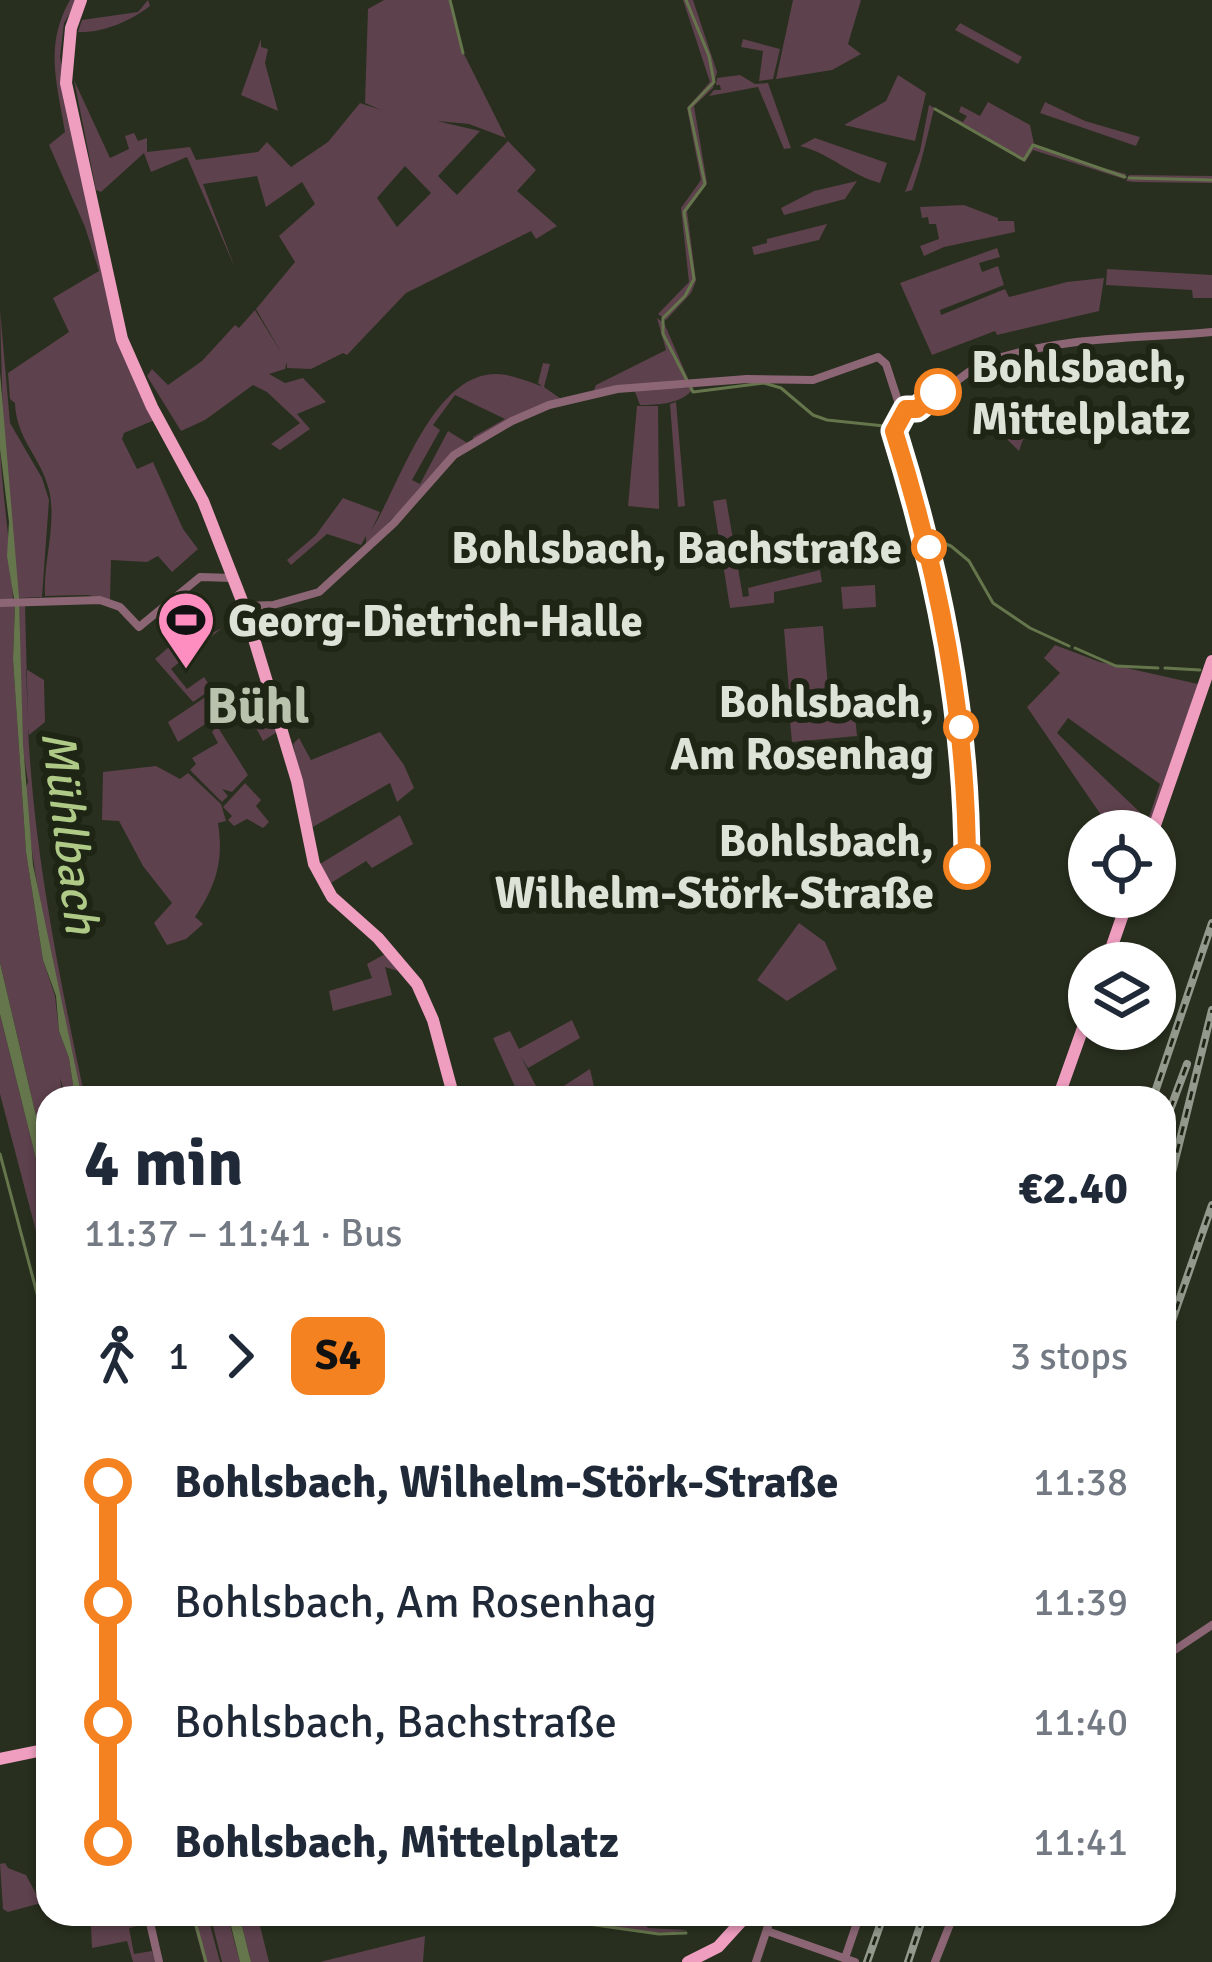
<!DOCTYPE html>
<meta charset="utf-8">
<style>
:root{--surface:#fff;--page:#f2f2f3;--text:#1f2937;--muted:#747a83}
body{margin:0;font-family:Signika,sans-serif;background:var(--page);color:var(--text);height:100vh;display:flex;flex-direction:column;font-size:45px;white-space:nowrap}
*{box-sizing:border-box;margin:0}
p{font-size:39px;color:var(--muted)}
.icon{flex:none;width:66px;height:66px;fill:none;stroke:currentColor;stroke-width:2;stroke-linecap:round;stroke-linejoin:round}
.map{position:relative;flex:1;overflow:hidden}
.side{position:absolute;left:36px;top:1086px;width:1140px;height:840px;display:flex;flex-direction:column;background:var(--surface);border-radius:36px;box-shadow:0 3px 9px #0004}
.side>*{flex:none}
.badge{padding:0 24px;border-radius:18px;font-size:42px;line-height:78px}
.controls{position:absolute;left:1068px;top:810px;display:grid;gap:24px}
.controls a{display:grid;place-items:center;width:108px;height:108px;border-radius:50%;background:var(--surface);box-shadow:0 3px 9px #0004;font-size:60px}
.map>.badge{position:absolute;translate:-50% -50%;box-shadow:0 0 0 6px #fff}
.legs{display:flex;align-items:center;gap:18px;height:132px;padding:0 48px;font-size:39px}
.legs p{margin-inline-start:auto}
.summary{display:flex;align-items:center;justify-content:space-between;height:204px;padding:0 48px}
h1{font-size:66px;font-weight:800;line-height:90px}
ul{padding:0 48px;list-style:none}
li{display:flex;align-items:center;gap:42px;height:120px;font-size:45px}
li i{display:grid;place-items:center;width:18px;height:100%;margin:0 15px;background:currentColor}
li i::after{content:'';width:30px;height:30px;margin:-15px;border:9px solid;border-radius:50%;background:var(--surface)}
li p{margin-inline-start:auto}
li:first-child i{background:linear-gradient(#0000 50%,currentColor 0)}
li:last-child i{background:linear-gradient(currentColor 50%,#0000 0)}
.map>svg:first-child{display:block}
.green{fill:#5d414c;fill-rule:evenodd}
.water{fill:#65764c}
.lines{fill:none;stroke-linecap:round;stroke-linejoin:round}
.stream{stroke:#65764c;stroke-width:3}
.minor{stroke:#8d6676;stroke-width:8}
.major{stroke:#ef9ec0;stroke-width:12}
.rail-casing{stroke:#93998c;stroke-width:8}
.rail{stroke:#1e2515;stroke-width:3;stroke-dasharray:9;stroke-linecap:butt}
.line-1-casing{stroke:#fff;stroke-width:27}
.line-1{stroke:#f58220;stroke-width:18}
.stop-1-dot{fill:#fff;stroke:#f58220;stroke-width:6}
.labels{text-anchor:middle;stroke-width:12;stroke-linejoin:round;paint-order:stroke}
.stop-label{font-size:45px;font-weight:bold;fill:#dee3d8;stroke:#1e2515;text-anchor:end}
.poi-label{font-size:45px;font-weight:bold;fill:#dee3d8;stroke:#1e2515;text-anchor:start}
.water-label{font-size:48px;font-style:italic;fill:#afca87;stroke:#1e2515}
.quarter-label{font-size:51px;font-weight:bold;fill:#b9c2ad;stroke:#1e2515}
</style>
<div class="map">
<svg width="1212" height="1962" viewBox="0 0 1212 1962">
<rect width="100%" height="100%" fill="#282f1e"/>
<g class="green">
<path d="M70,0H78L64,23L60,57L112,309L157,419L124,433L122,439L137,469L153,462L183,529L198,549L172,572L158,556L147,562L111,560L110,600L88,595L45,596C43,562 57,524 49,490C41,457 16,439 15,403L10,399L8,373L69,332L53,298L99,271L85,227L49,145L65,132C57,83 44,46 70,0Z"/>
<path d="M148,0L150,6C130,21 104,33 78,32L82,20L138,12Z"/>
<path d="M384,0H450L463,52L506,138L469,124L437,121L480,131L438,176L457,195L508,141L536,170L517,191L557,226L536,239L531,231L406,293L347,355L343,353L311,369L287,368V362L285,369L269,374L285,383L303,378L326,402L297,414L310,429L280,450L271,444L300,423L267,392L253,385L205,420L181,431L147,376L152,369L168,385L202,361L235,325L239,328L255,310L282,354L256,309L295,262L279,236L315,204L302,182L266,207L257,176L203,184L235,268L187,157L151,172L144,153L101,192L96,190L74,80L110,158L129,149L125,136L134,133L138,141L147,138V152L190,147L196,160L258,152L267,142L291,167L328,142L360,103L381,110L365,103L368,9ZM405,166L431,193L397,227L377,198Z"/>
<polygon points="683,0 693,0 717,72 713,88 694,106 707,183 687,211 696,281 691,293 666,320 658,314 689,282 681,208 701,180 687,108 710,82"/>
<polygon points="793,0 861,0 848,44 861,54 832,70 776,79"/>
<polygon points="960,23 1022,57 1018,64 955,30"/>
<polygon points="261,39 261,47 268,49 265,63 278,111 241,95"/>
<polygon points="743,39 780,49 773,79 759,81 763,51 741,47"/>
<polygon points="740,75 755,84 768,83 791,148 784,149 758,87 709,96 714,90 721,90 720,85 716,85 717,78"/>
<polygon points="898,75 926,93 915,141 844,125 886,101"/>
<path d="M988,102L1030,125L1034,144L1069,159L1126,174L1124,179L1033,150L1025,162L934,109C927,137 922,162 912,190L905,192L920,151L929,105L963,122L967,116L959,112L961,106L980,116Z"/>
<polygon points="1045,102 1085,121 1140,137 1136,146 1040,113"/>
<path d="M815,138L887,163L880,183C850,175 829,153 800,146Z"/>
<polygon points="1129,175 1212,176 1212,183 1134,182 1126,181"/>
<polygon points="857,181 845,199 784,215 781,208 814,191"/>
<polygon points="964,205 998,218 998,221 1014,221 1015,232 944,247 924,256 920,246 939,239 936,224 929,224 928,217 922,218 920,207"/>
<polygon points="827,224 819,240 754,255 752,247 767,243 767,239"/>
<polygon points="997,248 1000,257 979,263 982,272 998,266 1004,285 940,310 941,315 1005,289 1009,297 1067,282 1104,278 1099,311 997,335 995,331 932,355 900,283"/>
<polygon points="1107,269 1212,275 1212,298 1193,298 1192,290 1106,285"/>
<polygon points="0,310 10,423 42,478 49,500 42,597 19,598 17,592 3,427"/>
<polygon points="657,318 664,323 689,381 594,390 596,385 666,350"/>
<path d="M543,363L550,364L544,387L561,399L473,441V437L505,419L455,395L433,425L440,430L412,480L420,484L448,431L469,444L366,544V536L361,545L327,534L291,565L287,560L316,535L343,498L380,512L371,531C400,485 432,374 496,374C511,374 529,382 542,386L538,383Z"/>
<path d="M694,388C682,404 659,405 640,405L634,389Z"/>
<polygon points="998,398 1033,411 1019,451 985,418"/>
<polygon points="676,402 685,506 678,507 670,404"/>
<polygon points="637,406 658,406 659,509 628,506"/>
<path d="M0,449C3,500 11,548 13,599H0Z"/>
<polygon points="726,499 743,597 749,596 748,588 820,570 822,582 774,592 774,603 730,608 713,501"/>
<polygon points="875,585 876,607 843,609 841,587"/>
<polygon points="15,605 13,659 26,852 43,960 55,996 59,1031 69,1058 75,1098 66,1098 60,1078 63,1098 48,1098 48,1146 41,1137 0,963 0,606"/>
<path d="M19,605H25L28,721L26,669L44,680L45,722L29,735L28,728C34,854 59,975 85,1098C74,1086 77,1072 73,1056C51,967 33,879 25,790L28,782L22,745Z"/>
<polygon points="198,622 208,635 222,628 171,669 187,689 204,677 212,689 193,702 155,659"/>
<polygon points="823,626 828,688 789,691 784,629"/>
<path d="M1055,645L1100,662L1198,684L1148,831H1112L1027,707L1060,673L1044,658ZM1068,718L1160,784L1148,820L1057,733Z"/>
<polygon points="213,692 219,701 206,709 213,719 178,742 168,722"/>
<polygon points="853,695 857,736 792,742 788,701"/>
<polygon points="253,702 256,707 271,702 277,732 263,741 245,707"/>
<polygon points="217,726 248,775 232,792 222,789 228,796 222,802 190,770 196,764 192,758 218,743 212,732"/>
<polygon points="380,732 404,765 414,788 397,802 390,783 311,828 293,744 299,738 311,760"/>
<path d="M156,766L180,779L188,773L221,804L226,821L218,823C224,861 216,886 195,917L203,924L186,939L167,945L154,923L172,903L143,866L119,821L102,820L103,772Z"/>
<polygon points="245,783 261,800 256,806 269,822 263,828 247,819 234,826 228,820 232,816 223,807"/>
<polygon points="400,815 413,844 372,868 366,861 331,883 320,864"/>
<polygon points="799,923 825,942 837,969 787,1001 757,980"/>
<polygon points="385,954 398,971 385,967 392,995 333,1011 329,991 372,978 367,964"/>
<polygon points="0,1014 48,1207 48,1277 0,1094"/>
<polygon points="572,1020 580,1038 528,1068 521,1057 537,1088 534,1095 542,1098 520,1098 493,1038 510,1031 519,1049"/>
<polygon points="590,1069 595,1091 583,1098 545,1098"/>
<polygon points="5,1863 8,1868 26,1875 41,1903 8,1912 3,1909 0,1864"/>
<polygon points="85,1914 144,1914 146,1924 129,1928 134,1954 152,1951 155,1962 133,1962 127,1941 92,1948 91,1927"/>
<polygon points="191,1914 207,1914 220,1962 204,1962"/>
<polygon points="210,1914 227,1914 240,1962 222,1962"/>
<polygon points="239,1914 257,1914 269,1962 251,1962"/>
<path d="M566,1914H667L668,1917L638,1918L648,1928L688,1930C650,1937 606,1928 568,1920Z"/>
<polygon points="425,1936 423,1962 320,1962"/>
</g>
<g class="water">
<polygon points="0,373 19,597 23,744 33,865 82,1098 75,1098 69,1058 59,1031 56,996 43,960 26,852 13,659 15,605 7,556 9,522 0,449"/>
<polygon points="0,963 41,1137 48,1146 48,1207 0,1014"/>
<polygon points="228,1914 239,1914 251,1962 240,1962"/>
</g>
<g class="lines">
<g class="stream">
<polyline points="450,0 463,53"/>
<polyline points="686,0 709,56 714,82 689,108 705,184 684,212 694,279 685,296 663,318 663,334 693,392 764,383 781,388 813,415 827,420 894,427 929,531"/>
<polyline points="935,109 1024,160 1033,145 1125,177"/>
<polyline points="1129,178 1212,180"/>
<polyline points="935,540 951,546 969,561 993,603 1030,628 1069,646"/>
<polyline points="1075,648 1116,666 1158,668"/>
<polyline points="1165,668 1200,670"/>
<polyline points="0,1154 47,1331"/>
<polyline points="193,1914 206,1962"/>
<polyline points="531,1914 559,1921"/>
<polyline points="567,1921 659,1934 686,1933"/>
</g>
<g class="minor">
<polyline points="0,603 100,600 120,607 139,627 200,577 233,578"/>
<path d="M246,606L273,605L319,592L394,523L454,455L512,421L549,405L617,389L747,379L813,380L878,357L886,364L899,404L911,410C940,402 959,372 990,361C1063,336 1136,339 1212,332"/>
<polyline points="1164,1657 1212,1625"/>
<polyline points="148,1914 159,1962"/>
<polyline points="767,1931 855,1962"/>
<polyline points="845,1958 860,1914"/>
<polyline points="756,1962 772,1914"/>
<polyline points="935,1962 954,1914"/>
</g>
<g class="major">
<polyline points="81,0 71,28 66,83 122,339 152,407 203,501 244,606 297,781 314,864 332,897 378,938 417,984 433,1020 454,1098"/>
<polyline points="1153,831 1212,661"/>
<polyline points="1106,963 1129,897"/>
<polyline points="1058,1098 1089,1011"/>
<polyline points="0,1759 48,1749"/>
<polyline points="688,1962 718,1947 748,1914"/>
</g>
<defs>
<g id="rail">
<polyline points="1153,1098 1212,923"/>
<polyline points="1164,1126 1187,1064"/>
<polyline points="1164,1205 1212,1010"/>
<polyline points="1164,1344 1212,1205"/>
<polyline points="867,1962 884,1914"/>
<polyline points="908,1962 924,1914"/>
</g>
</defs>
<use href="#rail" class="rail-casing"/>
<use href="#rail" class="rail"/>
</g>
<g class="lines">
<defs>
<path id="line-1" d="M938,392L917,409H906L894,431C939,575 967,715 967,866"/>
</defs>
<use href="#line-1" class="line-1-casing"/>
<use href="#line-1" class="line-1"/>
</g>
<defs>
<symbol id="stadium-pin" viewBox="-11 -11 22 30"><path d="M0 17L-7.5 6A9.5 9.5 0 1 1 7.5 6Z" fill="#fd8ebf" stroke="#1e2515"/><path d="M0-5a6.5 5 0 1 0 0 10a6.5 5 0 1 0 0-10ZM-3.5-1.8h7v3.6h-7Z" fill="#111"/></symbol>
</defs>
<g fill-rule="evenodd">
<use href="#stadium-pin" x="153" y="587" width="66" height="90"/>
</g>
<g class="stop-1-dot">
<circle cx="938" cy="392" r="21"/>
<circle cx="929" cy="547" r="15"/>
<circle cx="961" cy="727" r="15"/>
<circle cx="967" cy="866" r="21"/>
</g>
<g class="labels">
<g class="stop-label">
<text x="971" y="382" text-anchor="start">Bohlsbach,<tspan x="971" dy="52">Mittelplatz</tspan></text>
<text x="902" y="563">Bohlsbach, Bachstraße</text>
<text x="934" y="717">Bohlsbach,<tspan x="934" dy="52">Am Rosenhag</tspan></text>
<text x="934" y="856">Bohlsbach,<tspan x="934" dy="52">Wilhelm-Störk-Straße</tspan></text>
</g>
<g class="poi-label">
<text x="228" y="636">Georg-Dietrich-Halle</text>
</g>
<g class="water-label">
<text transform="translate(71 832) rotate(83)" y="17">Mühlbach</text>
</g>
<g class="quarter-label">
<text x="258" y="723">Bühl</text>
</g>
</g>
</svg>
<div class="controls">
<a><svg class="icon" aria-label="locate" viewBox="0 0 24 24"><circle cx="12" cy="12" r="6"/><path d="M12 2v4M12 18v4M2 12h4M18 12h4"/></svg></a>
<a><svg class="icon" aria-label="layers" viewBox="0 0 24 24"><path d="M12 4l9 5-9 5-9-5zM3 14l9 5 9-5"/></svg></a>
</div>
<section class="side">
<div class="summary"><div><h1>4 min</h1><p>11:37 – 11:41 · Bus</p></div><b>€2.40</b></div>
<div class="legs"><svg class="icon" aria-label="walk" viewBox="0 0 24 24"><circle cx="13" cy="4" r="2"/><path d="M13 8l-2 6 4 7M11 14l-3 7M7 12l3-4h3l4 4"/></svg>1<svg class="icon" aria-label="forward" viewBox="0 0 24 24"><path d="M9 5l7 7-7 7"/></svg><b class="badge" style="background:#f58220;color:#111">S4</b><p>3 stops</p></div>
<ul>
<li><i style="color:#f58220"></i><b>Bohlsbach, Wilhelm-Störk-Straße</b><p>11:38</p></li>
<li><i style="color:#f58220"></i><span>Bohlsbach, Am Rosenhag</span><p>11:39</p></li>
<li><i style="color:#f58220"></i><span>Bohlsbach, Bachstraße</span><p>11:40</p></li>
<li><i style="color:#f58220"></i><b>Bohlsbach, Mittelplatz</b><p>11:41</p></li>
</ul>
</section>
</div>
